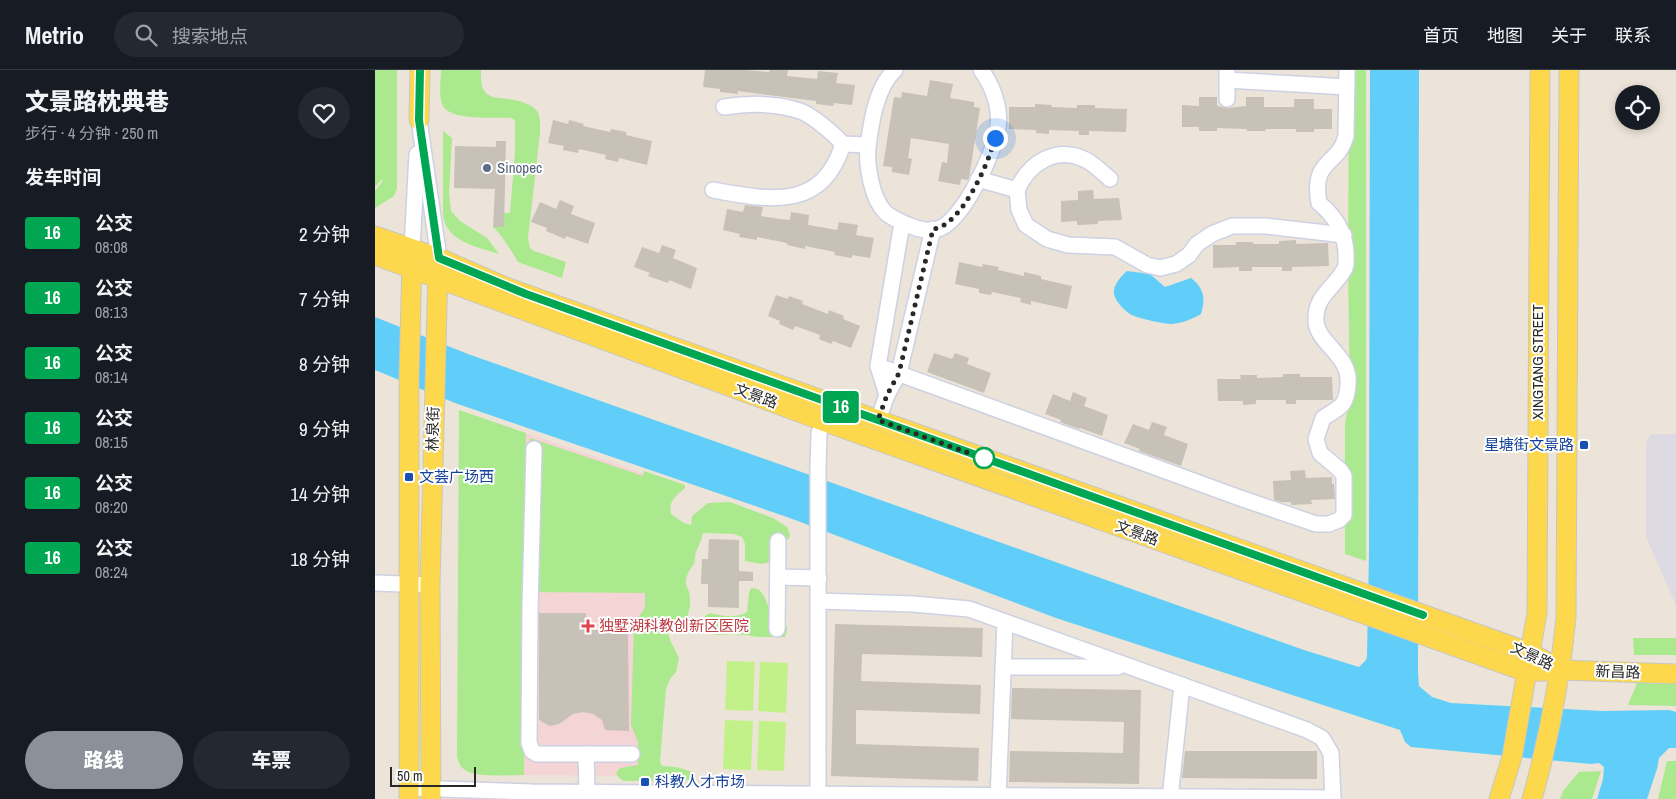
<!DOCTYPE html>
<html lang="zh">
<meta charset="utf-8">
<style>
:root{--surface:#171b24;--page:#242831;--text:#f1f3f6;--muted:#9ea1a6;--line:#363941;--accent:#8c9099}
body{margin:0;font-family:"Archivo Narrow","Noto Sans SC",sans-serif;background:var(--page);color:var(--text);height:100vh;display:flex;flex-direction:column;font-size:19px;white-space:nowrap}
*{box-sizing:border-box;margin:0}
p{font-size:16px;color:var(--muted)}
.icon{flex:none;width:28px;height:28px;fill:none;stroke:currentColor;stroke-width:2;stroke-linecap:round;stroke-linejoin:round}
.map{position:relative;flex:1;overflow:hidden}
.details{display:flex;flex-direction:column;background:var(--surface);width:375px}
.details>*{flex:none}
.badge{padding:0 10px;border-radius:4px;font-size:18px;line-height:32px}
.buttons{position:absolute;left:1240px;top:15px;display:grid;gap:10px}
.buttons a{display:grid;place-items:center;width:45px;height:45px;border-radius:50%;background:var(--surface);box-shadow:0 2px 8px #0003;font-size:25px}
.scale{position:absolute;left:15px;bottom:12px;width:86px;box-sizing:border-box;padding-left:5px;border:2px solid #282828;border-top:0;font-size:14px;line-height:18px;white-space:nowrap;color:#282828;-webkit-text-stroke:4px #fff;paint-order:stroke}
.you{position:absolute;width:25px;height:25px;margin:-12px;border:4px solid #fff;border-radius:50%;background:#1a73e8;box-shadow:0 0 0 8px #1a73e833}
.map>.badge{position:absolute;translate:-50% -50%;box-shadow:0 0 0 2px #fff}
h2{padding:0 25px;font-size:19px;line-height:45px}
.round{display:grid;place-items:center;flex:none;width:52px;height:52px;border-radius:26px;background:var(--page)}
.summary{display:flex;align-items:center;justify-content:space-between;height:85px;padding:0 25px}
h1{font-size:24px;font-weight:800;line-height:38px}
.cta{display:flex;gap:10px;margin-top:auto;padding:10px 25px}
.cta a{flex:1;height:58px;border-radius:30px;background:var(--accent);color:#fff;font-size:20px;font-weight:800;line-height:58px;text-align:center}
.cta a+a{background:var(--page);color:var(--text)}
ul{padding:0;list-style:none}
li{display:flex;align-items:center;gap:15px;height:65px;padding:0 25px}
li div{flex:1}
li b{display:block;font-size:19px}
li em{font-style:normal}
li .badge{min-width:55px;font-weight:700;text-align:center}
header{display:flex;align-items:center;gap:30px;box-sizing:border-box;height:70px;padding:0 25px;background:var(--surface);border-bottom:1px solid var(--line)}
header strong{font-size:24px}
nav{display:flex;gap:28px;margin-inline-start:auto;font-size:18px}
.search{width:350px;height:45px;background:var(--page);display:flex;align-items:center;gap:12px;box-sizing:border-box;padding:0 18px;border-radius:28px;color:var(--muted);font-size:19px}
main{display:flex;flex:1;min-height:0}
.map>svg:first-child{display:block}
.industrial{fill:#dddae3}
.medical{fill:#f4d4d5}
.green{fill:#abe98e}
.pitch{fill:#c3f189}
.water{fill:#60cef9}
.building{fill:#c7c1b8}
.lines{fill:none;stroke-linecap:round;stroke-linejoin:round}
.minor-casing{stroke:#cdd1e3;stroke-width:18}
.major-casing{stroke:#c7c7c7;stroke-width:21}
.minor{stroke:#fff;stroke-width:15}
.major{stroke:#fdd74c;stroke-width:19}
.line-casing{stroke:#fff;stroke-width:11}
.line{stroke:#00a651;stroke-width:8}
.walk{stroke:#282828;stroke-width:5;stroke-dasharray:0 9}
.service-dot{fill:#5c6f8a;stroke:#fff;stroke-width:2}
.transit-dot{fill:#1a4fb4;stroke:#fff;stroke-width:2}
.stop-dot{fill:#fff;stroke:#00a651;stroke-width:2.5}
.health-dot{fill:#e0444e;stroke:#fff;stroke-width:2}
.labels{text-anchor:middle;stroke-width:4;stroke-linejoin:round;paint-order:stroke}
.service-label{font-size:15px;fill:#4e5e75;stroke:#fff;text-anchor:start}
.street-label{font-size:15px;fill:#282828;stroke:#fff}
.transit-label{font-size:15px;fill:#164399;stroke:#fff;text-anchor:start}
.health-label{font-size:15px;fill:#be3a42;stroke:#fff;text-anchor:start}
</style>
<header>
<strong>Metrio</strong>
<div class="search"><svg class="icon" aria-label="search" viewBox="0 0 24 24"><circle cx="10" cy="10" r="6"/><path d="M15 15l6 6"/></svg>搜索地点</div>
<nav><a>首页</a><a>地图</a><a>关于</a><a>联系</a></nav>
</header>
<main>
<section class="details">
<div class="summary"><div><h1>文景路枕典巷</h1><p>步行 · 4 分钟 · 250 m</p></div><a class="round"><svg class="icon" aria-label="heart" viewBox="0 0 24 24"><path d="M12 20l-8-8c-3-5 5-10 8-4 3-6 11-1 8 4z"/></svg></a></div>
<h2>发车时间</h2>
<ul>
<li><span class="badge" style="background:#00a651;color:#fff">16</span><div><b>公交</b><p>08:08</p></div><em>2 分钟</em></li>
<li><span class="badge" style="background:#00a651;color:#fff">16</span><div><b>公交</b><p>08:13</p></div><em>7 分钟</em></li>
<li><span class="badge" style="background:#00a651;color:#fff">16</span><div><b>公交</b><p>08:14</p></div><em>8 分钟</em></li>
<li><span class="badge" style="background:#00a651;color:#fff">16</span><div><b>公交</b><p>08:15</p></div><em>9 分钟</em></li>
<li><span class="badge" style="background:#00a651;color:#fff">16</span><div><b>公交</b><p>08:20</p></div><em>14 分钟</em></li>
<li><span class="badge" style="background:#00a651;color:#fff">16</span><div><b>公交</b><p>08:24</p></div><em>18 分钟</em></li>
</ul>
<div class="cta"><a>路线</a><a>车票</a></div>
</section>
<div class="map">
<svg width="1301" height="729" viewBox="0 0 1301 729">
<rect width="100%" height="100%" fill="#ece4d8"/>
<polygon class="industrial" points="1276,364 1301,364 1301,535 1271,467 1271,373"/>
<polygon class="medical" points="151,363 277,406 277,706 149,705"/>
<g class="green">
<polygon points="0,0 22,0 22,118 19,126 0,138 0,121 7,112 7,109 0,117"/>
<path d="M66,0H106C106,16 106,26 124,28C134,29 153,31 161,40C166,45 165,56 165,63L153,168L155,178L159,181L191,192L187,208L143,192C139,185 125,162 118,157L129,143H135L140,82V50L136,48C120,47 76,51 68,36C63,26 66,10 66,0Z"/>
<polygon points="974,0 991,0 991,491 970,484 970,353 975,329 973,198"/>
<path d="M68,61L77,68L74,123L76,141L85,151L112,168L124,184C103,177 72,172 68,146Z"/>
<path d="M84,340L151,363L149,705C135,705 101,708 90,700C85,697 84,693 82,687Z"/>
<path d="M155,368L268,406L269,401L310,415V418C301,426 293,431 296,444L309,453L316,455L317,446L333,433L355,432L398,448L412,457L415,464L414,469L396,470L395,492L387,494L370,491V474L367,467L359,464L328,463C327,473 318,482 320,492C317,497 312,503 311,510C310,515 313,518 314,522C316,530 315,540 312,547L298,553L293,563L296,572L304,588L301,602L295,609L291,619L285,691L287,696L301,697L315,701L316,710L249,711L244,708L241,703L245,698L263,695V672L256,655L259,553L270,538V523L154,522Z"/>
<path d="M376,518C391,517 391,537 398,546C402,550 407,554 412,556V561L410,567H382L372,565L356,564L343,565L329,563L333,558L328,552L330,546L335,543C348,546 360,549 372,542L374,523Z"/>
<polygon points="1258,568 1301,568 1301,585 1259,585"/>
<polygon points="1262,613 1301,613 1301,636 1253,635"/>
<polygon points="1292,691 1301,691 1301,729 1283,729"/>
<polygon points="1226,701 1217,729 1185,729 1188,721 1204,702"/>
</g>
<g class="pitch">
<polygon points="352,591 380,592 378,641 350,640"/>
<polygon points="385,592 413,593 411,643 383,641"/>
<polygon points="350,650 378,651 376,700 348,699"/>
<polygon points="384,651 411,652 409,701 382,700"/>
</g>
<g class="water">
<polygon points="995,0 1044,0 1043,603 1044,616 1057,627 1076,633 1227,641 1294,640 1301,642 1301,678 1294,678 1284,688 1282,699 1272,729 1222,729 1228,709 1229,697 1224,693 1216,694 1036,677 1030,672 1025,660 681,548 412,447 80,333 0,300 0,247 93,284 929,580 984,597 991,590 992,586 994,482"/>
<path d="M752,201L775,204L790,217L816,208C829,218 831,229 826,244C818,249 807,253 797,254C789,254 767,249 759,246C751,243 737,229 739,220C740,213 747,205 752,201Z"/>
</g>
<g class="building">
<polygon points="330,0 370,0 394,2 395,0 413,0 412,6 442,9 443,1 463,3 461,13 480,15 477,35 459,33 458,36 441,34 441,31 393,25 363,21 363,24 345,22 345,19 328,17"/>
<polygon points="555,10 578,14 575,28 599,32 599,37 605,38 594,108 593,110 586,109 585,115 563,111 567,92 572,93 574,74 536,68 533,88 537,89 534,105 517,102 517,97 508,96 519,27 526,28 527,22 552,26"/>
<polygon points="824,27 842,27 842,36 852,38 871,36 871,27 889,27 889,37 919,37 919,29 939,29 939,39 957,39 957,59 939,59 939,62 921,62 921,59 891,59 890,61 872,61 872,59 842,58 842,61 824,61 824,57 807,57 807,35 824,36"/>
<polygon points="660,34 677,35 676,37 702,38 702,35 720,35 720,38 752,39 751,62 714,61 714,65 704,65 704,61 674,60 674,64 661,63 661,60 634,59 634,37 660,37"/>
<polygon points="178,50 193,54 194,50 209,54 208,56 235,62 236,59 251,62 251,65 277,71 272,95 244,88 243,92 230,89 231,85 204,79 203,83 188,80 189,76 173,73"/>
<polygon points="121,71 131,71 129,157 118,157 120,119 79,118 80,76 121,77"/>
<polygon points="718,120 719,129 744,128 747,150 723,151 723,154 702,155 702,151 686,152 686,131 703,130 703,121"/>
<polygon points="185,130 199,136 196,144 220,153 213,174 191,166 190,169 171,161 172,158 156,152 165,132 181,139"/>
<polygon points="370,135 388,137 386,146 405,149 415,150 416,142 434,145 433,155 451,158 462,160 464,152 483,155 481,165 499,168 495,188 477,185 477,188 459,185 460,182 430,176 430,179 412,175 412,173 382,167 382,170 364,167 365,164 348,160 352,139 368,142"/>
<polygon points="921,170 921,174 953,173 954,196 917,197 917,201 907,201 907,197 877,197 877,201 864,201 864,197 838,198 838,175 861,175 861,172 878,172 878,174 904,174 904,171"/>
<polygon points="287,175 301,180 298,188 322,198 316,219 294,210 293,213 273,206 275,203 259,197 267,177 284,183"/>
<polygon points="584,192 607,197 608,194 624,197 623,200 649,206 649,202 666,206 666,209 697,216 692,239 656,231 656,235 645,232 646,228 617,222 616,225 604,223 604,219 580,214"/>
<polygon points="401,225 413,229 414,226 428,231 427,234 453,244 454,240 469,246 468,249 485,256 476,278 458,271 456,274 444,269 445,265 420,256 418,260 404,254 405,251 393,246"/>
<polygon points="559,283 577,289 580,283 594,288 592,294 616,303 609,323 552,302"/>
<polygon points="908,304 925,304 925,307 957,307 958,330 921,330 921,334 911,334 911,330 881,330 881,334 868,335 868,331 843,331 842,309 866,309 865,305 882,305 882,308 908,307"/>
<polygon points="698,322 712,328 709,336 733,345 727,366 705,358 704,359 685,352 686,350 670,344 678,324 695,331"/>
<polygon points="777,352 792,357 789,365 813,374 806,396 764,381 765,379 749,373 758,354 774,360"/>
<polygon points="930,400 931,408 957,407 957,414 959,414 960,429 936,430 937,434 916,435 916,432 906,432 899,430 898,411 916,410 915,401"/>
<polygon points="334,469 364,470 364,501 378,502 378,511 364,511 364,538 333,537 333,514 326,514 327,489 333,489"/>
<polygon points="164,543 211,543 211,560 253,560 254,661 230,660 227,650 218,644 208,642 198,644 184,654 175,656 167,652 164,649"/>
<polygon points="460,554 608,558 607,587 487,584 486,611 606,615 605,644 481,640 481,674 604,678 603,711 456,706"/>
<polygon points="637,618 766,620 764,714 634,712 635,681 748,683 749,652 636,649"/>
<polygon points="810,681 942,681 942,709 807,708"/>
</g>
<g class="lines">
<defs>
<g id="minor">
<path d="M520,0C501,17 496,53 493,77C491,95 497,129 510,142C516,148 526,152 533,155C543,159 552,162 563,159C588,151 620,82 623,57C626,38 617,14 606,0"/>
<polyline points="852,10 972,17"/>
<polyline points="852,29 852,1"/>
<path d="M349,37C374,33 401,33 425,41C437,45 459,64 468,74L493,75"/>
<polyline points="44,50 64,188"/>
<path d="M603,109L642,120C654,93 681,75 711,90C720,95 728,103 735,109"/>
<path d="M338,120C394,130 447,142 468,74"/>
<polyline points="642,120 644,140 651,155 672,169 693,175 740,177 772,195 785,198 801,194 814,185 822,174 837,164 857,156 891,156 969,165"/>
<polyline points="37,179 42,84"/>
<path d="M503,296L865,428L941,454H954L964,450L969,445V406L965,400L945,383L941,369L948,348C965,337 972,336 973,314C976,286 943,274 941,252C939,227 958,219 969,200C972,196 971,190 971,185C971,163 961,147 944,133C936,88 963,97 971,66L972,0"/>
<polyline points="512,325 503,296 527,153"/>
<polyline points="503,350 512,325 524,303 558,159"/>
<polyline points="159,379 155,539 154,673 157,681 162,684 257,684"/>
<polyline points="403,507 444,508"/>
<polyline points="0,513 55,515"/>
<polyline points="444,531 538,534 594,539 932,660 947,668 956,683 958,729"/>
<polyline points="402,559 403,471"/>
<polyline points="628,597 743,597"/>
<polyline points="211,684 212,722"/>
<polyline points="34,718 157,722 958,728"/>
<polyline points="443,729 443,399 444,363 448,351"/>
<polyline points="623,729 630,552"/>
<polyline points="795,729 807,615"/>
</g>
<g id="major">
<polyline points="44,50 45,0"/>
<polyline points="0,166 64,188 133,218 1156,583 1186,600"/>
<polyline points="0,185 448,351 1152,602 1186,600 1301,604"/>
<polyline points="34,729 34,308 37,188"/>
<polyline points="56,729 55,515 63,197"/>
<polyline points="1124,729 1137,687 1162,543 1165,0"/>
<path d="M1157,729C1174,669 1185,609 1191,548L1194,0"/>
</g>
</defs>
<use href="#minor" class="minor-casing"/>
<use href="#major" class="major-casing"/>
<use href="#minor" class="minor"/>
<use href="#major" class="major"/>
</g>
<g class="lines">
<defs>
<polyline id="line" points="45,0 44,50 64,188 151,224 1048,545"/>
</defs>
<use href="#line" class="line-casing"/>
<use href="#line" class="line"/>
<path class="walk" d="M609,388L613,390L503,350L512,325L524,303L558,159C586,156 614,93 620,68"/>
</g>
<circle class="service-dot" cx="112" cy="98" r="5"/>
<g class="transit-dot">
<rect x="1204" y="370" width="10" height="10" rx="2.5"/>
<rect x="29" y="402" width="10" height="10" rx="2.5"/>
<rect x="265" y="707" width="10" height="10" rx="2.5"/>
</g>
<circle class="stop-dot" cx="609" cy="388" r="10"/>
<path class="health-dot" d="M210.5 548.5h5v5h5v5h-5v5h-5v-5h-5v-5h5z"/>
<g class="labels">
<g class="service-label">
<text x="122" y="103">Sinopec</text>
</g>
<g class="street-label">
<text transform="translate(1163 292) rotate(-90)" y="5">XINGTANG STREET</text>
<text transform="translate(381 326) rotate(20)" y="5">文景路</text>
<text transform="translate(58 359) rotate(-89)" y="5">林泉街</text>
<text transform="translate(762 463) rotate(20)" y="5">文景路</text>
<text transform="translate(1157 586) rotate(25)" y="5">文景路</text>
<text transform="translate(1243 602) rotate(2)" y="5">新昌路</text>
</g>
<g class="transit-label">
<text x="1199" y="380" text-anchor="end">星塘街文景路</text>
<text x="44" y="412">文荟广场西</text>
<text x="280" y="717">科教人才市场</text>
</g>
<g class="health-label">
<text x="224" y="561">独墅湖科教创新区医院</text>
</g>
</g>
</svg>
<div class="buttons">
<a><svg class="icon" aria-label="locate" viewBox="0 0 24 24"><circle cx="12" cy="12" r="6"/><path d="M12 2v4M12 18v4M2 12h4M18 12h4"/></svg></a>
</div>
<div class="scale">50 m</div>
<div class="you" style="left:620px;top:68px"></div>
<b class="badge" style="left:466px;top:337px;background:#00a651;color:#fff">16</b>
</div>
</main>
